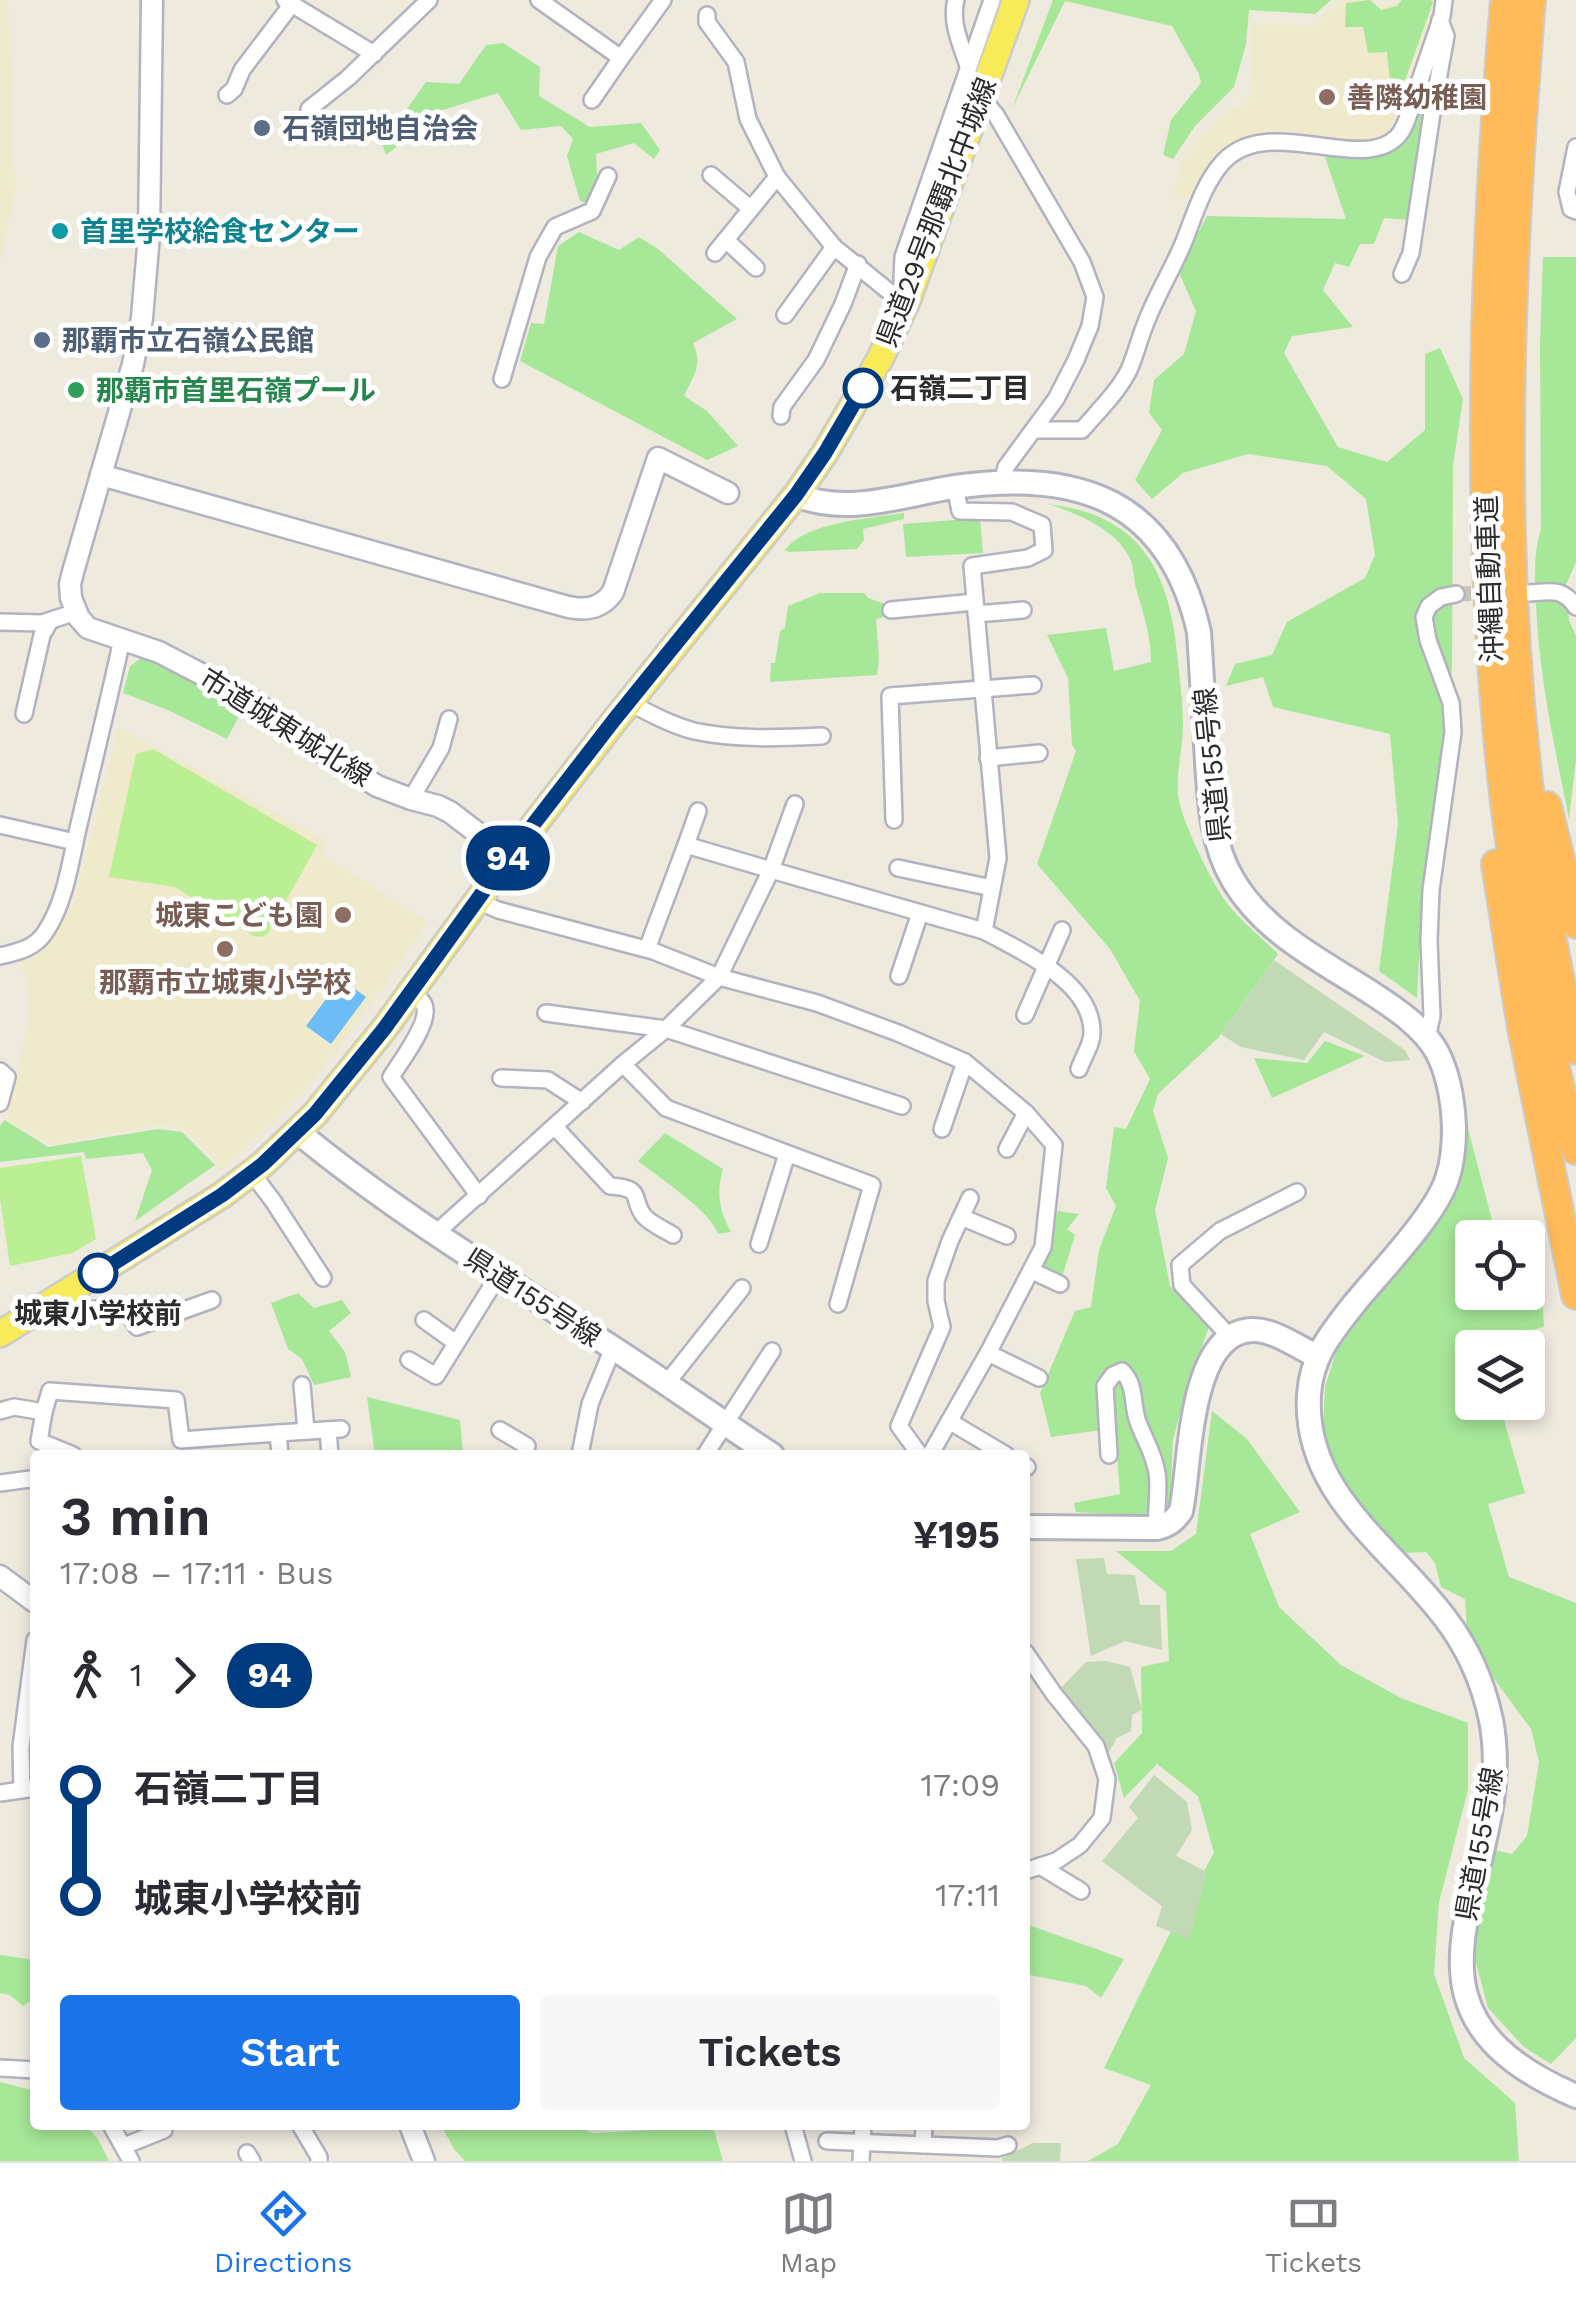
<!DOCTYPE html>
<meta charset="utf-8">
<style>
:root{--surface:#fff;--page:#f7f7f7;--text:#2b2b33;--muted:#7c7c81;--line:#e1e1e2;--accent:#1a73e8}
body{margin:0;font-family:"Work Sans","Noto Sans JP",sans-serif;background:var(--page);color:var(--text);height:100vh;display:flex;flex-direction:column;font-size:38px;white-space:nowrap}
*{box-sizing:border-box;margin:0}
p{font-size:32px;color:var(--muted)}
.icon{flex:none;width:55px;height:55px;fill:none;stroke:currentColor;stroke-width:2;stroke-linecap:round;stroke-linejoin:round}
.map{position:relative;flex:1;overflow:hidden}
.side{position:absolute;left:30px;top:1450px;width:1000px;height:680px;display:flex;flex-direction:column;background:var(--surface);border-radius:10px;box-shadow:0 5px 15px #0003}
.side>*{flex:none}
.badge{padding:0 20px;border-radius:32px;font-size:35px;line-height:65px}
.fabs{position:absolute;left:1455px;top:1220px;display:grid;gap:20px}
.fabs a{display:grid;place-items:center;width:90px;height:90px;border-radius:10px;background:var(--surface);box-shadow:0 5px 15px #0003;font-size:50px}
.map>.badge{position:absolute;translate:-50% -50%;box-shadow:0 0 0 5px #fff}
.legs{display:flex;align-items:center;gap:15px;height:110px;padding:0 30px;font-size:32px}
.legs p{margin-inline-start:auto}
.summary{display:flex;align-items:center;justify-content:space-between;height:170px;padding:0 30px}
h1{font-size:55px;font-weight:600;line-height:75px}
.cta{display:flex;gap:20px;margin-top:auto;padding:20px 30px}
.cta a{flex:1;height:115px;border-radius:10px;background:var(--accent);color:#fff;font-size:40px;font-weight:600;line-height:115px;text-align:center}
.cta a+a{background:var(--page);color:var(--text)}
ul{padding:0 30px;list-style:none}
li{display:flex;align-items:center;gap:35px;height:110px;font-size:38px}
li i{display:grid;place-items:center;width:15px;height:100%;margin:0 12px;background:currentColor}
li i::after{content:'';width:25px;height:25px;margin:-12px;border:8px solid;border-radius:50%;background:var(--surface)}
li p{margin-inline-start:auto}
li:first-child i{background:linear-gradient(#0000 50%,currentColor 0)}
li:last-child i{background:linear-gradient(currentColor 50%,#0000 0)}
.dock{display:flex;justify-content:space-around;align-items:center;height:140px;border-top:2px solid var(--line);background:var(--surface);font-size:28px;color:var(--muted)}
.dock a{display:grid;justify-items:center;gap:5px}
.dock .active{color:var(--accent)}
.map>svg:first-child{display:block}
.education{fill:#f0eacd}
.green{fill:#a7e798}
.cemetery{fill:#c1d9b4}
.pitch{fill:#baef94}
.water{fill:#6dbcf5}
.lines{fill:none;stroke-linecap:round;stroke-linejoin:round}
.minor-tunnel{stroke:#c7c4ba;stroke-width:15;stroke-dasharray:15 8;stroke-linecap:butt}
.minor-casing{stroke:#b2b2c0;stroke-width:20}
.tertiary-casing{stroke:#b2b2c0;stroke-width:25}
.secondary-casing{stroke:#b2b2c0;stroke-width:28}
.primary-casing{stroke:#ccc;stroke-width:30}
.motorway-casing{stroke:#ccc;stroke-width:32}
.minor{stroke:#fff;stroke-width:15}
.tertiary{stroke:#fff;stroke-width:20}
.secondary{stroke:#fff;stroke-width:22}
.primary{stroke:#f8eb5a;stroke-width:25}
.motorway{stroke:#ffba59;stroke-width:28}
.line-1-casing{stroke:#fff;stroke-width:22}
.line-1{stroke:#003b80;stroke-width:15}
.education-dot{fill:#8d6e63;stroke:#fff;stroke-width:4}
.service-dot{fill:#5c6f8a;stroke:#fff;stroke-width:4}
.culture-dot{fill:#0f9aa8;stroke:#fff;stroke-width:4}
.stop-1-dot{fill:#fff;stroke:#003b80;stroke-width:5}
.leisure-dot{fill:#2e9e5b;stroke:#fff;stroke-width:4}
.labels{text-anchor:middle;stroke-width:10;stroke-linejoin:round;paint-order:stroke}
.education-label{font-size:28px;font-weight:bold;fill:#785e54;stroke:#fff;text-anchor:start}
.service-label{font-size:28px;font-weight:bold;fill:#4e5e75;stroke:#fff;text-anchor:start}
.street-label{font-size:28px;fill:#2c2c2c;stroke:#fff}
.culture-label{font-size:28px;font-weight:bold;fill:#0d838f;stroke:#fff;text-anchor:start}
.stop-label{font-size:28px;font-weight:bold;fill:#2c2c2c;stroke:#fff;text-anchor:start}
.leisure-label{font-size:28px;font-weight:bold;fill:#27864d;stroke:#fff;text-anchor:start}
</style>
<div class="map">
<svg width="1576" height="2161" viewBox="0 0 1576 2161">
<rect width="100%" height="100%" fill="#eeeade"/>
<g class="education">
<polygon points="0,0 8,0 15,191 0,264"/>
<polygon points="1341,0 1373,0 1380,5 1395,4 1398,0 1440,1 1406,92 1389,132 1374,138 1346,144 1315,138 1258,136 1232,146 1212,164 1197,197 1174,199 1180,165 1197,140 1222,116 1249,101 1252,24 1316,25 1325,13"/>
<polygon points="119,727 327,841 321,854 428,922 377,996 312,1083 222,1171 207,1151 183,1128 158,1125 50,1145 6,1119 12,1076 16,1075 29,1021 28,981 17,962 36,952 50,941 74,901"/>
</g>
<g class="green">
<polygon points="1053,0 1331,0 1315,14 1249,10 1246,44 1234,87 1195,126 1173,159 1163,155 1171,120 1201,83 1199,74 1172,26 1065,1 1012,109"/>
<polygon points="1370,0 1381,10 1397,6 1402,0 1431,0 1433,2 1393,114 1387,52 1368,53 1363,27 1345,27 1346,3"/>
<polygon points="503,43 540,67 539,96 590,127 641,123 660,150 654,159 634,143 596,154 597,176 590,204 580,201 567,156 573,139 561,126 521,130 498,93 443,110 386,155 382,144 426,82 459,84 486,45"/>
<polygon points="1425,89 1429,97 1410,220 1384,218 1374,244 1360,244 1349,267 1335,263 1323,290 1353,327 1292,336 1284,353 1338,447 1387,462 1425,430 1425,354 1440,348 1463,399 1453,465 1452,665 1447,726 1423,883 1417,998 1379,971 1398,824 1390,734 1273,707 1263,677 1226,686 1235,664 1272,655 1287,622 1365,578 1375,555 1366,499 1327,466 1248,454 1183,473 1152,499 1135,480 1162,430 1149,413 1154,380 1184,354 1196,311 1178,271 1207,216 1346,219 1325,157 1383,152 1407,136"/>
<path d="M579,232L619,250L639,237L658,249L737,319L693,343C703,366 694,374 684,396L707,411L738,446L707,460L520,361L531,323L544,324L558,246Z"/>
<path d="M1543,257H1576V562L1566,585L1569,620L1576,636V759L1569,819C1555,748 1539,677 1536,605C1535,576 1533,556 1541,529L1540,343Z"/>
<path d="M1048,504C1149,516 1172,580 1179,672C1181,689 1183,708 1183,725C1183,748 1176,772 1178,794C1179,816 1211,880 1224,899C1238,919 1261,937 1278,954L1218,1038L1158,1094L1153,1111L1168,1158L1155,1210L1170,1286L1209,1327L1187,1387L1173,1440L1170,1506L1144,1516L1076,1512L1074,1503L1120,1494L1115,1430L1094,1431L1051,1437L1040,1393L1075,1311L1091,1307L1099,1250L1116,1206L1106,1188L1114,1127L1126,1129L1150,1079L1134,1051L1140,1001L1110,949L1037,864L1076,751L1072,745L1068,678L1047,635L1106,628L1114,671L1151,662C1151,637 1144,615 1137,592C1134,582 1134,570 1131,561C1119,530 1076,513 1048,504Z"/>
<path d="M904,513V519L863,529L864,540L857,549L789,552L785,550C806,522 871,518 904,513Z"/>
<polygon points="980,518 983,553 906,557 903,524"/>
<polygon points="820,593 864,593 868,598 888,605 888,616 876,619 879,659 877,675 770,682 771,663 775,663 780,631 785,628 788,606"/>
<polygon points="141,658 166,667 244,707 227,739 168,710 123,693 130,666"/>
<polygon points="1325,1041 1365,1056 1272,1098 1254,1058 1307,1063"/>
<polygon points="5,1120 48,1147 158,1129 182,1132 215,1165 135,1221 152,1170 143,1153 86,1159 84,1152 0,1162 0,1125"/>
<polygon points="1466,1121 1493,1224 1519,1227 1523,1237 1472,1238 1472,1292 1528,1292 1528,1248 1541,1282 1544,1327 1483,1343 1484,1347 1472,1348 1472,1402 1499,1403 1525,1493 1488,1504 1509,1577 1576,1603 1576,2038 1551,2064 1524,2047 1488,2008 1475,1959 1477,1912 1494,1850 1512,1854 1527,1836 1539,1762 1531,1729 1495,1680 1467,1633 1465,1599 1441,1587 1435,1563 1426,1552 1403,1553 1360,1509 1338,1477 1323,1429 1325,1387 1339,1342 1456,1180 1465,1150"/>
<path d="M665,1133L723,1169C716,1192 719,1210 731,1232L718,1234C712,1212 658,1177 638,1161Z"/>
<polygon points="1058,1211 1079,1214 1067,1229 1075,1235 1062,1277 1044,1271 1041,1265"/>
<polygon points="298,1293 314,1308 342,1300 351,1313 329,1331 345,1352 351,1377 314,1385 302,1359 288,1349 271,1303"/>
<polygon points="367,1397 460,1420 463,1455 375,1455"/>
<polygon points="1212,1411 1247,1439 1300,1512 1250,1534 1279,1607 1341,1665 1401,1698 1468,1723 1468,1790 1439,1902 1434,1974 1464,2058 1515,2103 1519,2161 1088,2161 1118,2144 1151,2085 1104,2068 1166,1941 1214,1853 1198,1796 1157,1764 1124,1798 1114,1763 1142,1733 1141,1667 1169,1661 1166,1592 1116,1551 1171,1551 1196,1534"/>
<polygon points="1029,1925 1124,1959 1101,1998 1086,1986 1025,1974 1025,1949"/>
<polygon points="0,1955 35,1960 35,1998 23,2006 10,1995 0,1993"/>
<polygon points="0,2082 35,2091 35,2125 85,2125 98,2139 109,2161 0,2161"/>
<polygon points="441,2125 573,2125 592,2133 713,2127 723,2161 465,2161 454,2149"/>
</g>
<g class="cemetery">
<polygon points="1274,960 1405,1050 1410,1060 1385,1062 1324,1032 1304,1060 1241,1047 1221,1034"/>
<polygon points="1104,1558 1107,1574 1135,1575 1140,1605 1160,1605 1162,1650 1125,1641 1091,1656 1076,1559"/>
<polygon points="1106,1661 1130,1667 1142,1710 1132,1715 1131,1731 1117,1738 1106,1757 1059,1690 1086,1662"/>
<polygon points="1154,1775 1187,1802 1192,1830 1176,1856 1207,1872 1190,1939 1156,1926 1162,1906 1102,1861 1138,1818 1129,1807"/>
<polygon points="1033,2143 1061,2143 1060,2161 1002,2161 1002,2158"/>
</g>
<g class="pitch">
<polygon points="153,749 317,845 268,933 262,937 254,936 175,887 109,877 136,754"/>
<polygon points="81,1156 96,1239 73,1253 10,1266 0,1198 0,1168"/>
</g>
<g class="water">
<circle cx="315" cy="976" r="11"/>
<polygon points="341,979 366,997 331,1044 306,1026"/>
</g>
<g class="lines">
<polyline class="minor-tunnel" points="1456,594 1495,593"/>
<defs>
<g id="minor">
<polyline points="285,0 374,54"/>
<polyline points="539,0 621,58 663,0"/>
<path d="M956,0C950,22 961,44 968,66"/>
<polyline points="707,15 707,22 736,62 748,119 777,177"/>
<polyline points="227,95 234,89 242,70 292,4"/>
<polyline points="981,97 996,115 1082,262 1095,297 1090,326 1076,360 1056,399 1006,467 1002,482"/>
<polyline points="592,100 621,58"/>
<polyline points="309,109 348,78 429,0"/>
<polyline points="1576,147 1567,192 1571,209 1576,211"/>
<polyline points="711,175 751,209"/>
<polyline points="726,240 756,268"/>
<polyline points="715,253 777,177 834,247"/>
<polyline points="1402,274 1411,253 1432,113 1446,36 1440,20"/>
<polyline points="906,297 902,278 903,257 992,0"/>
<polyline points="785,315 834,247 892,294 907,301"/>
<polyline points="502,379 538,257 555,227 592,211 608,176"/>
<polyline points="781,416 782,407 816,360 843,304 858,264"/>
<path d="M1035,430H1082C1098,411 1118,392 1129,370C1136,354 1140,336 1147,320C1157,294 1172,270 1183,244C1194,217 1203,184 1223,162C1269,113 1360,174 1397,137C1407,127 1410,108 1415,95C1424,69 1433,42 1442,16L1444,0"/>
<path d="M1529,593C1551,592 1562,587 1576,607"/>
<polyline points="891,610 975,602"/>
<polyline points="976,614 1023,610"/>
<polyline points="0,622 42,623 76,612"/>
<path d="M628,702C649,713 671,725 694,731C736,740 780,738 822,736"/>
<polyline points="24,714 42,635 50,621"/>
<polyline points="988,758 1039,753"/>
<polyline points="411,799 441,748 449,719"/>
<polyline points="894,820 890,696 1033,685"/>
<polyline points="0,825 75,842"/>
<polyline points="686,845 698,811"/>
<polyline points="898,868 992,888"/>
<polyline points="478,901 498,910 653,951 719,977 817,1003 898,1033 965,1062 1026,1113 1054,1145 1043,1247 988,1353 930,1455"/>
<path d="M984,931C1022,952 1091,981 1092,1031C1093,1043 1083,1057 1079,1069"/>
<polyline points="647,949 686,845 771,870 795,804"/>
<path d="M0,956C18,952 36,948 46,931C67,899 71,856 80,820C94,760 109,700 122,639"/>
<polyline points="899,976 920,913"/>
<path d="M410,992C414,996 420,998 423,1003C434,1019 400,1062 391,1077L479,1196"/>
<polyline points="546,1013 666,1029 902,1106"/>
<polyline points="1025,1015 1062,930"/>
<polyline points="1427,1038 1432,1016 1429,941 1431,890 1453,732 1451,703 1428,640 1424,617 1429,606 1441,597 1456,594"/>
<polyline points="623,1064 666,1108 872,1185 838,1304"/>
<polyline points="0,1071 7,1077 0,1103"/>
<polyline points="501,1078 548,1080 582,1102"/>
<path d="M555,1127L610,1186C645,1188 630,1198 644,1216C651,1224 665,1230 673,1235"/>
<polyline points="942,1129 965,1062"/>
<polyline points="1007,1149 1026,1113"/>
<polyline points="252,1173 273,1201 323,1278"/>
<polyline points="961,1217 1007,1236"/>
<polyline points="436,1233 623,1064 666,1029 719,977 771,870 984,931 998,858 972,566 1028,558 1044,550 1042,525 1012,512 960,511 955,487"/>
<polyline points="759,1244 787,1154"/>
<polyline points="1032,1271 1060,1284"/>
<polyline points="71,1289 86,1310 124,1307 137,1327 212,1300"/>
<polyline points="424,1320 456,1343"/>
<polyline points="1230,1337 1182,1285 1180,1265 1220,1231 1297,1192"/>
<polyline points="988,1353 1039,1378"/>
<polyline points="409,1360 436,1376 498,1276"/>
<polyline points="666,1384 742,1288"/>
<polyline points="302,1385 306,1431"/>
<polyline points="0,1411 14,1407 44,1412 50,1391 176,1400 181,1440 278,1433 280,1455"/>
<polyline points="44,1412 39,1441 73,1455"/>
<polyline points="949,1421 1006,1455"/>
<polyline points="328,1430 330,1455"/>
<polyline points="500,1430 527,1446"/>
<polyline points="278,1433 341,1429"/>
<polyline points="580,1455 590,1404 613,1348"/>
<polyline points="705,1455 772,1351"/>
<polyline points="920,1455 899,1426 942,1327 936,1301 936,1281 950,1241 970,1198"/>
<path d="M1109,1455L1105,1386L1113,1375L1122,1371C1137,1386 1131,1403 1138,1422C1144,1439 1154,1453 1157,1473C1160,1491 1155,1510 1157,1528"/>
<polyline points="1025,1466 1027,1467"/>
<polyline points="0,1483 30,1479 35,1481"/>
<polyline points="1025,1652 1054,1694 1096,1746 1107,1779 1102,1818 1080,1845 1056,1861 1025,1871"/>
<polyline points="22,1789 21,1747 35,1640"/>
<polyline points="0,1793 35,1788"/>
<polyline points="1040,1866 1081,1891"/>
<polyline points="0,2068 35,2070"/>
<polyline points="111,2125 131,2161"/>
<polyline points="300,2125 319,2157 319,2161"/>
<polyline points="793,2125 803,2161"/>
<polyline points="827,2141 998,2148 1008,2145"/>
<polyline points="923,2145 924,2125"/>
<polyline points="124,2146 164,2130"/>
<polyline points="247,2153 252,2161"/>
<polyline points="861,2161 863,2125"/>
</g>
<g id="tertiary">
<polyline points="152,0 149,235 142,318 133,364 73,572 70,584 71,598 79,618 88,628 159,652 255,702 314,747 377,786 411,799 438,806 450,812 509,857"/>
<path d="M101,475L561,605C581,611 600,611 613,592L658,458L728,493"/>
<polyline points="0,1576 35,1602"/>
<polyline points="410,2125 424,2161"/>
</g>
<g id="secondary">
<path d="M796,495C848,516 902,495 954,487C1079,469 1169,500 1199,632C1201,670 1204,707 1206,745C1209,790 1209,840 1233,880C1265,934 1322,961 1373,994C1396,1009 1423,1027 1437,1052C1449,1075 1453,1102 1454,1127C1454,1145 1453,1162 1447,1179C1435,1216 1380,1272 1354,1304C1331,1333 1311,1357 1309,1395C1303,1494 1392,1547 1445,1618C1468,1648 1483,1682 1491,1720C1521,1874 1361,2004 1576,2096"/>
<path d="M298,1132C396,1213 506,1279 613,1348C667,1383 719,1420 772,1455"/>
<path d="M1025,1527L1157,1528C1169,1525 1174,1521 1181,1511C1191,1467 1187,1331 1253,1330C1275,1330 1297,1347 1317,1356"/>
</g>
<polyline id="primary" points="0,1334 222,1195 263,1164 315,1114 384,1029 509,857 615,720 796,495 825,453 880,359 907,301 1016,0"/>
<g id="motorway">
<path d="M1505,0C1483,264 1474,530 1504,794C1518,914 1545,1033 1576,1150"/>
<path d="M1531,0C1503,349 1490,707 1576,1050"/>
<polyline points="1547,806 1576,924"/>
<polyline points="1496,864 1522,1028 1576,1295"/>
</g>
</defs>
<use href="#minor" class="minor-casing"/>
<use href="#tertiary" class="tertiary-casing"/>
<use href="#secondary" class="secondary-casing"/>
<use href="#primary" class="primary-casing"/>
<use href="#motorway" class="motorway-casing"/>
<use href="#minor" class="minor"/>
<use href="#tertiary" class="tertiary"/>
<use href="#secondary" class="secondary"/>
<use href="#primary" class="primary"/>
<use href="#motorway" class="motorway"/>
</g>
<g class="lines">
<defs>
<polyline id="line-1" points="98,1273 222,1195 263,1164 315,1114 384,1029 509,856 614,720 796,495 825,453 863,388"/>
</defs>
<use href="#line-1" class="line-1-casing"/>
<use href="#line-1" class="line-1"/>
</g>
<g class="education-dot">
<circle cx="1327" cy="97" r="10"/>
<circle cx="343" cy="915" r="10"/>
<circle cx="225" cy="949" r="10"/>
</g>
<g class="service-dot">
<circle cx="262" cy="128" r="10"/>
<circle cx="42" cy="340" r="10"/>
</g>
<circle class="culture-dot" cx="60" cy="231" r="10"/>
<g class="stop-1-dot">
<circle cx="863" cy="388" r="18"/>
<circle cx="98" cy="1273" r="18"/>
</g>
<circle class="leisure-dot" cx="76" cy="390" r="10"/>
<g class="labels">
<g class="education-label">
<text x="1347" y="107">善隣幼稚園</text>
<text x="323" y="925" text-anchor="end">城東こども園</text>
<text x="225" y="992" text-anchor="middle">那覇市立城東小学校</text>
</g>
<g class="service-label">
<text x="282" y="138">石嶺団地自治会</text>
<text x="62" y="350">那覇市立石嶺公民館</text>
</g>
<g class="street-label">
<text transform="translate(936 212) rotate(-69)" y="10">県道29号那覇北中城線</text>
<text transform="translate(1489 579) rotate(-92)" y="10">沖縄自動車道</text>
<text transform="translate(286 727) rotate(32)" y="10">市道城東城北線</text>
<text transform="translate(1212 765) rotate(-96)" y="10">県道155号線</text>
<text transform="translate(533 1297) rotate(33)" y="10">県道155号線</text>
<text transform="translate(1479 1844) rotate(-80)" y="10">県道155号線</text>
</g>
<g class="culture-label">
<text x="80" y="241">首里学校給食センター</text>
</g>
<g class="stop-label">
<text x="890" y="398">石嶺二丁目</text>
<text x="98" y="1323" text-anchor="middle">城東小学校前</text>
</g>
<g class="leisure-label">
<text x="96" y="400">那覇市首里石嶺プール</text>
</g>
</g>
</svg>
<div class="fabs">
<a><svg class="icon" aria-label="locate" viewBox="0 0 24 24"><circle cx="12" cy="12" r="6"/><path d="M12 2v4M12 18v4M2 12h4M18 12h4"/></svg></a>
<a><svg class="icon" aria-label="layers" viewBox="0 0 24 24"><path d="M12 4l9 5-9 5-9-5zM3 14l9 5 9-5"/></svg></a>
</div>
<b class="badge" style="left:508px;top:858px;background:#003b80;color:#fff">94</b>
<section class="side">
<div class="summary"><div><h1>3 min</h1><p>17:08 – 17:11 · Bus</p></div><b>¥195</b></div>
<div class="legs"><svg class="icon" aria-label="walk" viewBox="0 0 24 24"><circle cx="13" cy="4" r="2"/><path d="M13 8l-2 6 4 7M11 14l-3 7M7 12l3-4h3l4 4"/></svg>1<svg class="icon" aria-label="forward" viewBox="0 0 24 24"><path d="M9 5l7 7-7 7"/></svg><b class="badge" style="background:#003b80;color:#fff">94</b></div>
<ul>
<li><i style="color:#003b80"></i><b>石嶺二丁目</b><p>17:09</p></li>
<li><i style="color:#003b80"></i><b>城東小学校前</b><p>17:11</p></li>
</ul>
<div class="cta"><a>Start</a><a>Tickets</a></div>
</section>
</div>
<nav class="dock">
<a class="active"><svg class="icon" aria-label="directions" viewBox="0 0 24 24"><path d="M12 3l9 9-9 9-9-9zM9 14v-3h6M13 9l2 2-2 2"/></svg>Directions</a>
<a><svg class="icon" aria-label="map" viewBox="0 0 24 24"><path d="M3 6l6-2 6 2 6-2v14l-6 2-6-2-6 2zM9 4v14M15 6v14"/></svg>Map</a>
<a><svg class="icon" aria-label="tickets" viewBox="0 0 24 24"><path d="M3 7h18v10H3zM15 7v10"/></svg>Tickets</a>
</nav>
